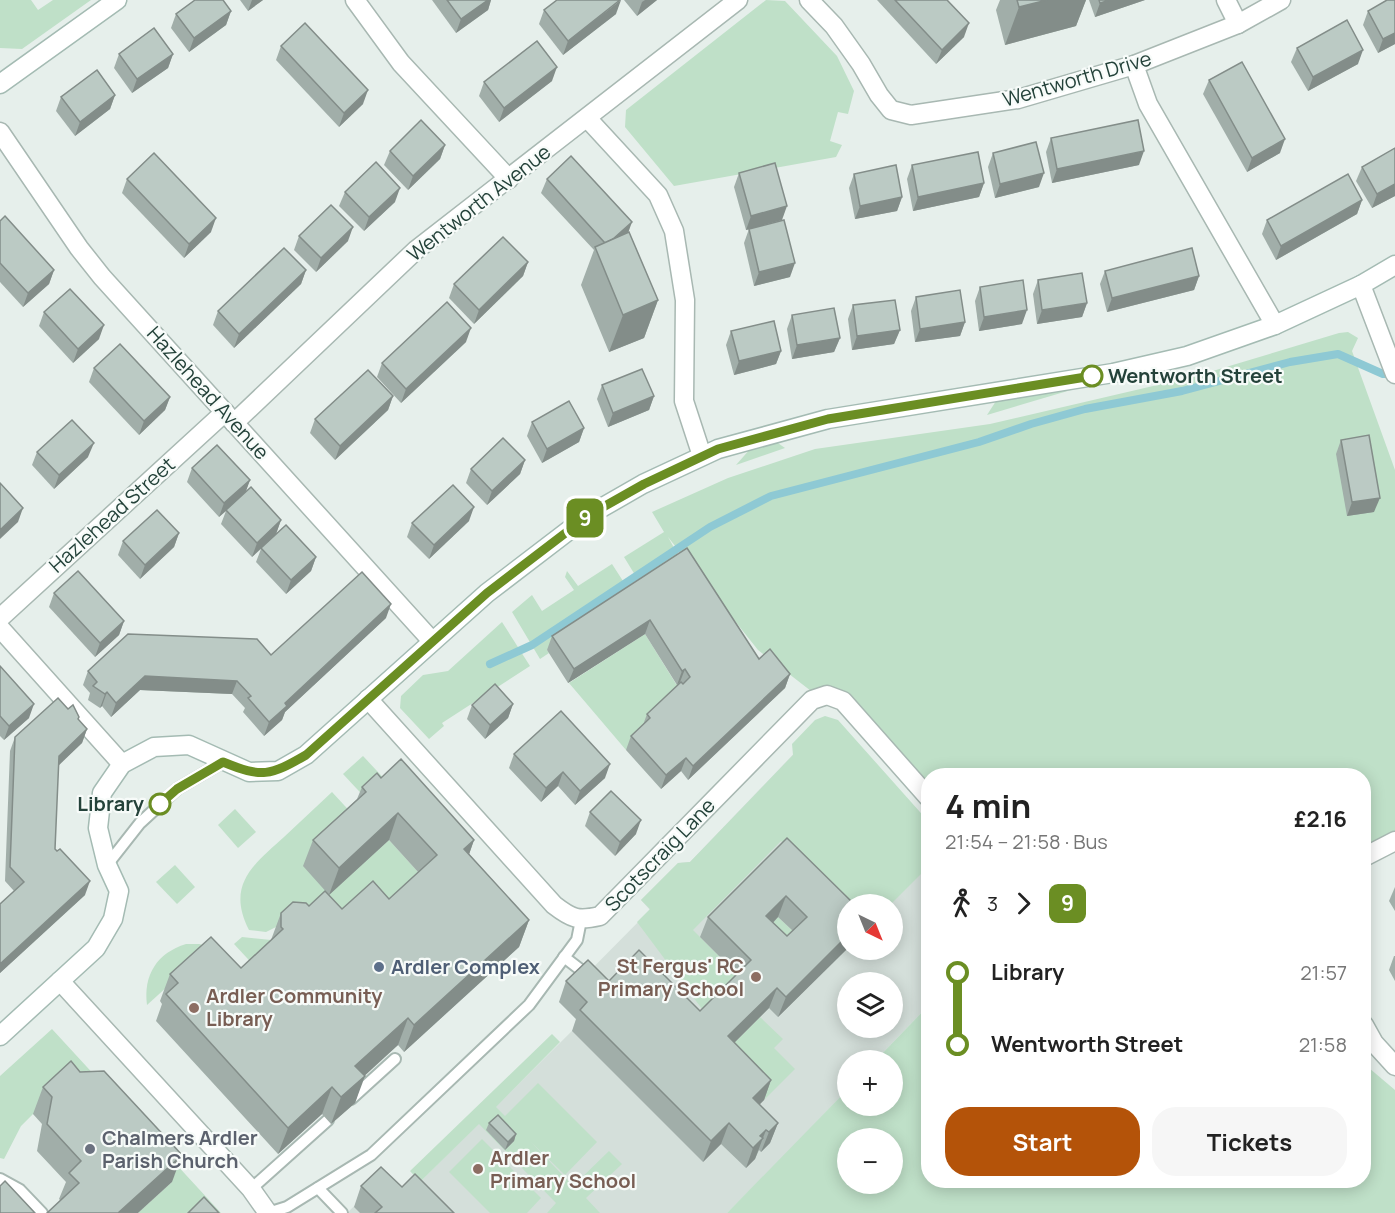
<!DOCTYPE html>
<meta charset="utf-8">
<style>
:root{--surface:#fff;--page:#f6f6f6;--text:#222;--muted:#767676;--accent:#b45309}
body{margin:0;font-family:Manrope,sans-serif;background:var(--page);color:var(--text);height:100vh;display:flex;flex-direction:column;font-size:22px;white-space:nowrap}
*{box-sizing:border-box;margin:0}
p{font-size:20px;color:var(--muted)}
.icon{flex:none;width:33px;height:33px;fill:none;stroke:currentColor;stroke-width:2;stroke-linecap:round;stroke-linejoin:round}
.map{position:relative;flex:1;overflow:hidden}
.drawer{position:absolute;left:921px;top:768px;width:450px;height:420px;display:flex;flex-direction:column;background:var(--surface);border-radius:24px;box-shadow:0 3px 15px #0003}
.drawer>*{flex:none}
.badge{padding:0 12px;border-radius:9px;font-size:21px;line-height:39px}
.needle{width:39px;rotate:137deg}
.tools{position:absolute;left:837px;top:894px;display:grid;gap:12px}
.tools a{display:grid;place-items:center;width:66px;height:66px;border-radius:50%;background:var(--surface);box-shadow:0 3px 15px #0003;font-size:30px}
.map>.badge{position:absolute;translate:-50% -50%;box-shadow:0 0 0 3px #fff}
.legs{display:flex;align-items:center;gap:9px;height:66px;padding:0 24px;font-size:20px}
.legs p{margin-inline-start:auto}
.summary{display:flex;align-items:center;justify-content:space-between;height:102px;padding:0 24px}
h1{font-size:33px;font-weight:700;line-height:45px}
.action{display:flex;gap:12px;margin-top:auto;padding:12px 24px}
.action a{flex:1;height:69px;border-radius:24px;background:var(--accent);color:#fff;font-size:24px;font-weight:700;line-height:69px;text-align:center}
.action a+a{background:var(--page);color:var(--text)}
ul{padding:0 24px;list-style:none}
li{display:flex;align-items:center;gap:21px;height:72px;font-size:22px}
li i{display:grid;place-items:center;width:9px;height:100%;margin:0 8px;background:currentColor}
li i::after{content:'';width:15px;height:15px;margin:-8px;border:4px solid;border-radius:50%;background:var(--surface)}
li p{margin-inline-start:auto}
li:first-child i{background:linear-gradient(#0000 50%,currentColor 0)}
li:last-child i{background:linear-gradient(currentColor 50%,#0000 0)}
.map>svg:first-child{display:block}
.built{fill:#d4dfda;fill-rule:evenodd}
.green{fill:#bfe0c8;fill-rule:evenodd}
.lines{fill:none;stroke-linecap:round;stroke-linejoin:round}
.stream{stroke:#8ec9d4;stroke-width:8}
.lane-casing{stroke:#a8b8b2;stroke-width:14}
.street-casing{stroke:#a8b8b2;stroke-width:21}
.secondary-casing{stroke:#a4bbb3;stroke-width:21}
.lane{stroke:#fff;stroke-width:10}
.street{stroke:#fff;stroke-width:18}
.secondary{stroke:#fff;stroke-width:18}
.wall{fill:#a1aea9;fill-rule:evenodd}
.shaded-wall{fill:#838d89}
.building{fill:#bbcac4;stroke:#838d89;stroke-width:1.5;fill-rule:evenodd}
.line-1-casing{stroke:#fff;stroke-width:14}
.line-1{stroke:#6b8e23;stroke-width:9}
.stop-1-dot{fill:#fff;stroke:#6b8e23;stroke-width:3}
.service-dot{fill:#5c6f8a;stroke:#f7fbf9;stroke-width:2}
.education-dot{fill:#8d6e63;stroke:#f7fbf9;stroke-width:2}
.worship-dot{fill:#6b7280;stroke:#f7fbf9;stroke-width:2}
.labels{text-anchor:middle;stroke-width:4.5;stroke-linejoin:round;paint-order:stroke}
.street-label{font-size:20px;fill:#24423a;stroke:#f7fbf9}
.stop-label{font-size:20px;font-weight:bold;fill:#24423a;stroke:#f7fbf9;text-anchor:start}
.education-label{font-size:20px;font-weight:bold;fill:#785e54;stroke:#f7fbf9;text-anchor:start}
.service-label{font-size:20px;font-weight:bold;fill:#4e5e75;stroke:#f7fbf9;text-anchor:start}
.worship-label{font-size:20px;font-weight:bold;fill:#5b616d;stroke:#f7fbf9;text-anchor:start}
</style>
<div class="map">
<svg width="1395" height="1213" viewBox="0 0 1395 1213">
<rect width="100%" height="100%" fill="#e6efeb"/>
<path class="built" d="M807,740L928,837V1006L876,1060H848L847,1090L783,1157L727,1213H347L374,1187L395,1207L580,1023L559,1002L650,910L641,900L678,863L690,862ZM848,904H892V950H848ZM848,982H892V1028H848Z"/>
<g class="green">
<polygon points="0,0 31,0 38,10 53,0 91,0 22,49 0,48"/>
<polygon points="766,0 785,1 837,56 854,91 848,114 838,112 830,141 842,145 836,157 674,186 625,127 626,110"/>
<polygon points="1348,332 1358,338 1352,351 1395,470 1395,832 1364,848 1364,776 928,776 928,785 852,699 811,691 758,650 668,537 682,562 643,588 624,557 664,532 652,512 728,478 815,449 990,424 1196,376 1339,333"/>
<polygon points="1071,390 987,415 996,401"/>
<polygon points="775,441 785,448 736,465 751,448"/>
<polygon points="612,564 632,595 547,650 549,653 540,659 512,612 532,595 542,611 574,590 565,577 567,571 578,586"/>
<polygon points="502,622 530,666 442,723 444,726 429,739 400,708 401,696 423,675 448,671"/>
<polygon points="645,634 676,684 680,682 685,691 626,750 569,683"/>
<polygon points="825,716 838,720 928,821 928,867 891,904 848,904 847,906 781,841 693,930 744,981 708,1017 637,922 650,909 641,900 678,863 690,862 793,755 792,744 815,720"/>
<polygon points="363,756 391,786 371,804 343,774"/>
<path d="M332,792L356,818L329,894L389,840L427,882L379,926L280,925L266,932L249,930C226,885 253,865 284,837C300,822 316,807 332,792Z"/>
<polygon points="235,809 256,832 238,848 218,825"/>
<polygon points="175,865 195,887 177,904 156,882"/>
<polygon points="778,917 799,937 759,937"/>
<polygon points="242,937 271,940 271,954 258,970 234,944"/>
<path d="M186,944H199L211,947L147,1005C143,975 157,953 186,944Z"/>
<path d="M928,1006V1180H1364V1046L1369,1068L1395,1090V1213H727L847,1090L848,1106H892V1060H876ZM892,1138V1184H848V1138Z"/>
<polygon points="760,1017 783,1039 774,1048 795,1069 764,1100 720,1057"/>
<polygon points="52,1029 144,1129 33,1114 21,1126 4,1159 0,1158 0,1076"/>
<polygon points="552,1034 560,1042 496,1107 505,1116 538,1083 597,1142 565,1175 531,1142 573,1186 609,1151 622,1164 586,1198 600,1213 547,1213 556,1203 479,1124 420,1182 410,1171"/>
<polygon points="151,1137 221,1213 138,1213 172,1182"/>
<polygon points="482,1139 541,1198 527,1213 490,1213 449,1172"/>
</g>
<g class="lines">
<polyline class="stream" points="490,664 532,645 710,527 771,496 979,442 1031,424 1085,409 1182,391 1290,362 1338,354 1383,374 1394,374"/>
<defs>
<g id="lane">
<polyline points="107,865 140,823 177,789 223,762"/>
<polyline points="564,957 590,977"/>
<polyline points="351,1099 395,1059"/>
<polyline points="0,1179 20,1190 42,1213"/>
<polyline points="318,1188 342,1213"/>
<polyline points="251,1189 328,1120"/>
<polyline points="268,1213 287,1207 371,1155 529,1005 577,940 581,920"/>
</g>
<g id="street">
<polyline points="355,0 401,63 509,179"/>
<polyline points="809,0 834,26 861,64 879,95 891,110 911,115 1018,99 1134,65 1238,24 1281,0"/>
<polyline points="1226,0 1238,24"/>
<polyline points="1134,65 1148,104 1275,325"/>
<polyline points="587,118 658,195 674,231 685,300 684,401 702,456"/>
<polyline points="0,132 79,248 102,277 432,641"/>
<polyline points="1361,285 1395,374"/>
<polyline points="234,423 416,250 738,0"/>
<polyline points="0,618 225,412"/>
<polyline points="0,628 122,764"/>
<path d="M368,699L554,905C572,919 578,921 600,916L812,700L827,695L843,701L928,797"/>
<polyline points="1364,857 1395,841"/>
<polyline points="60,981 251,1189 268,1213"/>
<polyline points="1364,1025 1374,1043 1395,1066"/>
</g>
<g id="secondary">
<polyline points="0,84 117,0"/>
<polyline points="0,1036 96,948 113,919 119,891 107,865 98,828 102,793 122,764 154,747 189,745 249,772 278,771 306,755 487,593 589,515 643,484 718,449 828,419 1113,373 1187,356 1275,325 1361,285 1395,265"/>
</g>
</defs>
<use href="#lane" class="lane-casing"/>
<use href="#street" class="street-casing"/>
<use href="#secondary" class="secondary-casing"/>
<use href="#lane" class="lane"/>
<use href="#street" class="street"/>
<use href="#secondary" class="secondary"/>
</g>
<g class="wall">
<polygon points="240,0 263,0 248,11"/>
<polygon points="432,0 491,0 488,10 456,33"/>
<polygon points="624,0 657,0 637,16"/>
<polygon points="877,0 947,0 964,37 936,64"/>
<polygon points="1000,0 1086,0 1076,26 1005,45 996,10"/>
<polygon points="1089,0 1145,0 1095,17"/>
<polygon points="1395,0 1395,44 1378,53 1363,25 1368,11"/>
<polygon points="544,10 616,14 563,55 539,24"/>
<polygon points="231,11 226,25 189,52 171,28 176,14"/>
<polygon points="281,46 363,104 339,127 276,60"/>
<polygon points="1297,48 1358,64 1308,91 1291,62"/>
<polygon points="119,54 173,54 168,68 132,93 114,68"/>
<polygon points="1209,80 1280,153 1247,172 1203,94"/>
<polygon points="552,81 499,122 479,96 484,82"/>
<polygon points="115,95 110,109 75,136 56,111 61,97"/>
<polygon points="1051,138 1139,165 1052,183 1046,152"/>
<polygon points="445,145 440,159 408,190 384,165 390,151"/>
<polygon points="1395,148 1395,196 1372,208 1356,181 1362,167"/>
<polygon points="993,153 1039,187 995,198 988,167"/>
<polygon points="912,165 984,183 979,197 913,211 907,179"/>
<polygon points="739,173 782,220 746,230 734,187"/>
<polygon points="854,174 902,197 897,211 855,219 849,188"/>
<polygon points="127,179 211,232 184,258 122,193"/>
<polygon points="547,179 628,233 658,300 644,338 609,352 581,285 594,250 541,193"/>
<polygon points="345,192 395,202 364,231 339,206"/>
<polygon points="1362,200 1357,214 1276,260 1262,234 1267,220"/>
<polygon points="0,221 54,270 49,284 23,307 0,282"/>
<polygon points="749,229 790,277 754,286 744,243"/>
<polygon points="299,236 348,241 316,272 294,250"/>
<polygon points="528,262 523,276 474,324 449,298 454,284"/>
<polygon points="306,270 301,284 234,348 213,325 218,311"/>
<polygon points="1105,271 1199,276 1194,290 1107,312 1100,284"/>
<polygon points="1038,280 1087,303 1082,317 1037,324 1033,294"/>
<polygon points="980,287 1022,324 979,331 975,301"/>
<polygon points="916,297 965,322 960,336 915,342 911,311"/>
<polygon points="853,305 900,330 894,344 852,350 848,319"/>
<polygon points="44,312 99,339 73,363 39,326"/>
<polygon points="792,315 840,338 834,352 792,359 787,329"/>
<polygon points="731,331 781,351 776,364 734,375 726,345"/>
<polygon points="466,342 401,403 377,377 382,363"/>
<polygon points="94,368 170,397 165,410 139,435 89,382"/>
<polygon points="602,385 654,396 649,410 608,427 597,399"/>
<polygon points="393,396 388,410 335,460 310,433 315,419"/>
<polygon points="532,422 584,428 579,442 542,463 527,436"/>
<polygon points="1341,440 1374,512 1347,516 1336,454"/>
<polygon points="37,452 88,457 54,489 32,465"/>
<polygon points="525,460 520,474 487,505 466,483 471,469"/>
<polygon points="192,468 250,480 245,492 281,520 276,534 316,557 311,571 286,594 256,562 261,549 252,557 221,524 226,511 219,517 187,482"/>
<polygon points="469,521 429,559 407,537 412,523"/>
<polygon points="179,533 174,547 140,579 118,555 123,541"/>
<polygon points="687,548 759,659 790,674 785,688 688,780 681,771 661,789 626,750 631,736 643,725 647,714 680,683 677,685 645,634 568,683 547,650 552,636"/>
<polygon points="54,593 124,621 119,635 95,657 49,607"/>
<polygon points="386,618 285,712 282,720 264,736 243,712 245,708 232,694 140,690 111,717 102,706 100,708 88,700 90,693 83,685 88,671 271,655"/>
<polygon points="0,666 29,718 4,740 0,736"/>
<polygon points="513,704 508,718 485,739 467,719 472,705"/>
<polygon points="78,720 87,729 82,743 58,765 55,849 85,895 0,973 0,904 14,891 5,881 10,751 15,737"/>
<polygon points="514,754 605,778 575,805 558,786 541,802 509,768"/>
<polygon points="381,778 474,840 469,854 529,920 519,947 404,1052 398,1045 364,1075 355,1103 331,1124 322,1114 278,1154 156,1021 162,1004 160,1001 170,974 241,968 271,940 281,913 309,906 342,909 389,899 418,872 389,840 329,895 303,866 313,840 357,799 362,787"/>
<polygon points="590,812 636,834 615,856 585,826"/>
<path d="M787,838L848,904V948L778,1017L769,1008L734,1043L771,1080L764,1100L759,1105L778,1123L770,1143L761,1152L759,1150L755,1159L746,1168L721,1144L703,1162L572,1031L576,1019L559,1002L566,981H609L700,1011L737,974L700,937L708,917ZM778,917L793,931L787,936L773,923Z"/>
<polygon points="1395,887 1395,911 1389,901"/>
<polygon points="1394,956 1395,956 1395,981 1389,970"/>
<polygon points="43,1087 172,1182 60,1200 59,1199 66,1182 37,1151 42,1124 33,1114"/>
<polygon points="489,1123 516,1134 514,1141 505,1150 486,1130"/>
<polygon points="361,1186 402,1187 454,1213 360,1213 354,1207"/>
</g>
<g class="shaded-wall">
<polygon points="252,0 263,0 248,11"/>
<polygon points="488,0 491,0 488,10 456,33 461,19"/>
<polygon points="621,0 616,14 563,55 568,41"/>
<polygon points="645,0 657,0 637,16 642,2"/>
<polygon points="1047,0 1086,0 1076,26 1005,45 1019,7"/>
<polygon points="1110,0 1145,0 1095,17 1100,3"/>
<polygon points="231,11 226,25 189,52 194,38"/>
<polygon points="969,23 964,37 936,64 942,50"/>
<polygon points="1395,33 1395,44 1378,53 1383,39"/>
<polygon points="1363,50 1358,64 1308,91 1313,77"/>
<polygon points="173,54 168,68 132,93 137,79"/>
<polygon points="557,67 552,81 499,122 504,108"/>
<polygon points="368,90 363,104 339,127 344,113"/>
<polygon points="115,95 110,109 75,136 80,122"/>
<polygon points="1285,139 1280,153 1247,172 1252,158"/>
<polygon points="445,145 440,159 408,190 413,176"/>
<polygon points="1144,151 1139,165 1052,183 1057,169"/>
<polygon points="1044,173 1039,187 995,198 1000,184"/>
<polygon points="984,183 979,197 913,211 918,197"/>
<polygon points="1395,184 1395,196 1372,208 1377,194"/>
<polygon points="400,188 395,202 364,231 369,217"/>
<polygon points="902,197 897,211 855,219 860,206"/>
<polygon points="1362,200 1357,214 1276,260 1281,246"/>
<polygon points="787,206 782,220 746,230 751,216"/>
<polygon points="216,218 211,232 184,258 189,244"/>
<polygon points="632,222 627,236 607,245"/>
<polygon points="353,227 348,241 316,272 321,258"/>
<polygon points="528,262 523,276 474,324 479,310"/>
<polygon points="795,263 790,277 754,286 759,272"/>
<polygon points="54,270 49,284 23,307 28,293"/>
<polygon points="306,270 301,284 234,348 239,334"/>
<polygon points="1199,276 1194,290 1107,312 1112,298"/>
<polygon points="658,300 644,338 609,352 623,315"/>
<polygon points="1087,303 1082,317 1037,324 1042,310"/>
<polygon points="1027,310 1022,324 979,331 984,317"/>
<polygon points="965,322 960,336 915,342 920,329"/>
<polygon points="104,325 99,339 73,363 78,349"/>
<polygon points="471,328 466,342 401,403 406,389"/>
<polygon points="900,330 894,344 852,350 857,336"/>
<polygon points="840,338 834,352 792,359 797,345"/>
<polygon points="781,351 776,364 734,375 739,361"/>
<polygon points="393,396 388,410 335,460 340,446"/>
<polygon points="654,396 649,410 608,427 613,413"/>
<polygon points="170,397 165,410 139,435 144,421"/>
<polygon points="584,428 579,442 542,463 547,449"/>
<polygon points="94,443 88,457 54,489 59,475"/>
<polygon points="525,460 520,474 487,505 492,491"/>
<polygon points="250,480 245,494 219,517 224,503"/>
<polygon points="1380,498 1374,512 1347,516 1352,502"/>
<polygon points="474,507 469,521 429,559 434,545"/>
<polygon points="23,508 18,522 0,539 0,530"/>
<polygon points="281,520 276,534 252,557 257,543"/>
<polygon points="179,533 174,547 140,579 145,565"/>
<polygon points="316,557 311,571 286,594 291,580"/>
<polygon points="391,604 386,618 285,712 282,720 264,736 269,722 285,703"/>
<polygon points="650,620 645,634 568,683 574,669"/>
<polygon points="124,621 119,635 95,657 100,643"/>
<polygon points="685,669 680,682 677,685 682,671"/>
<polygon points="790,674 785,688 688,780 693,766"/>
<polygon points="145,676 237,681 232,694 140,690 111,717 116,703"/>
<polygon points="107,692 102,706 100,708 105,694"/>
<polygon points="34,704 29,718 4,740 9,726"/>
<polygon points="513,704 508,718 485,739 490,725"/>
<polygon points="87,729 82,743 54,770 59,756"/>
<polygon points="686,758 681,771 661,789 666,775"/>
<polygon points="610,764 605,778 575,805 580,791"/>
<polygon points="563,772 558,786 541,802 546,788"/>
<polygon points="398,813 389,840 329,895 339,868"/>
<polygon points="641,820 636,834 615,856 620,842"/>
<polygon points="474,840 465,866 464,849"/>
<polygon points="90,881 85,895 0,973 0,964"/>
<polygon points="786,896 778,917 759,937 766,916"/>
<polygon points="529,920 519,947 404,1052 414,1025"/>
<polygon points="848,935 848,948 778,1017 786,997"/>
<polygon points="777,988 769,1008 720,1057 728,1036"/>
<polygon points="408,1018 398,1045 346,1093 355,1066"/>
<polygon points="365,1076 355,1103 331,1124 341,1097"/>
<polygon points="771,1080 764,1100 745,1119 753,1098"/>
<polygon points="332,1087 322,1114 278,1154 288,1128"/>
<polygon points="729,1123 721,1144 703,1162 711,1141"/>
<polygon points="778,1123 770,1143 761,1152 769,1132"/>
<polygon points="766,1130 755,1159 746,1168 753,1148 760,1136"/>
<polygon points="516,1134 514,1141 505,1150 508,1142"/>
<polygon points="182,1155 172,1182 138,1213 118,1213"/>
</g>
<g class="building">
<polygon points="195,0 223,0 231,11 194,38 176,14"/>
<polygon points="447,0 488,0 461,19"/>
<polygon points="557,0 620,0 568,41 544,10"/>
<polygon points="895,0 947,0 969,23 942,50"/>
<polygon points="1017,0 1047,0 1019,7"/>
<polygon points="1099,0 1110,0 1100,3"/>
<polygon points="1387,0 1395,0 1395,33 1383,39 1368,11"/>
<polygon points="1347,20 1363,50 1313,77 1297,48"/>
<polygon points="305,23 368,90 344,113 281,46"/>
<polygon points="154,28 173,54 137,79 119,54"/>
<polygon points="537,41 557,67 504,108 484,82"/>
<polygon points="1242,62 1285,139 1252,158 1209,80"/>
<polygon points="97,70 115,95 80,122 61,97"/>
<polygon points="421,120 445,145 413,176 390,151"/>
<polygon points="1138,120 1144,151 1057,169 1051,138"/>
<polygon points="1036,142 1044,173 1000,184 993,153"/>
<polygon points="1395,148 1395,184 1377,194 1362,167"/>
<polygon points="978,152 984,183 918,197 912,165"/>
<polygon points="154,153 216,218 189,244 127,179"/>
<polygon points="571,156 632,222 613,239 605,243 547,179"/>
<polygon points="376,162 400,188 369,217 345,192"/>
<polygon points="775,163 787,206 751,216 739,173"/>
<polygon points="896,165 902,197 860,206 854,174"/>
<polygon points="1348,174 1362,200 1281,246 1267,220"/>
<polygon points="331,205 353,227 321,258 299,236"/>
<polygon points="5,216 54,270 28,293 0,263 0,221"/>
<polygon points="784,220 795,263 759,272 749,229"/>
<polygon points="629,232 658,300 623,315 595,247"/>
<polygon points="503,237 528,262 479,310 454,284"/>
<polygon points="284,248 306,270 239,334 218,311"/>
<polygon points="1192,248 1199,276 1112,298 1105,271"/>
<polygon points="1082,273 1087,303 1042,310 1038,280"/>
<polygon points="1023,280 1027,310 984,317 980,287"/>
<polygon points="70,289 104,325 78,349 44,312"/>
<polygon points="960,290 965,322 920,329 916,297"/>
<polygon points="895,300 900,330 857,336 853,305"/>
<polygon points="447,302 471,328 406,389 382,363"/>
<polygon points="834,308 840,338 797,345 792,315"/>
<polygon points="774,321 781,351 739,361 731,331"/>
<polygon points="120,344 170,397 144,421 94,368"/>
<polygon points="642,369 654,396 613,413 602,385"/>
<polygon points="368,370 393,396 340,446 315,419"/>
<polygon points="569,401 584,428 547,449 532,422"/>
<polygon points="72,420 94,443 59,475 37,452"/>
<polygon points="1369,435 1380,498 1352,502 1341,440"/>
<polygon points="503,438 525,460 492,491 471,469"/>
<polygon points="217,445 250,480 224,503 192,468"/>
<polygon points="0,483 23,508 0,530"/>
<polygon points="453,485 474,507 434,545 412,523"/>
<polygon points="251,487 281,520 257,543 226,510"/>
<polygon points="157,510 179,533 145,565 123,541"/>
<polygon points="286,525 316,557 291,580 261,548"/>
<polygon points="687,548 759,659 770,649 790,674 693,766 686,758 666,775 631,736 650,718 647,714 681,682 683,684 690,677 685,669 682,671 650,620 574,669 552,636"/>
<polygon points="78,571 124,621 100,643 54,593"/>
<polygon points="362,572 391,604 285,703 287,706 269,722 248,698 251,696 237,681 145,676 116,703 107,692 105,694 93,686 97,682 88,671 128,634 257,639 271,655"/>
<polygon points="0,666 34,704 9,726 0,716"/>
<polygon points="495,684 513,704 490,725 472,705"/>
<polygon points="58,698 68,709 73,705 79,717 78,719 87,729 59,756 55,849 57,851 60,849 90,881 0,964 0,904 24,882 10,867 15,737"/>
<polygon points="561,711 610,764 580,791 563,772 546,788 514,754"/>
<polygon points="401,759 474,840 464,849 529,920 414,1025 408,1018 355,1066 365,1076 341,1097 332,1087 288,1128 166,994 178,983 170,974 211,937 241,968 283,929 281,927 281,913 293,902 306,903 309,906 325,891 342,909 373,881 389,899 437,855 398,813 339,868 313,840 366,792 362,787 377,773 381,778"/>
<polygon points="611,791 641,820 620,842 590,812"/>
<path d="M787,838L854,904H848V935L786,997L777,988L728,1036L771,1080L753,1098L778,1123L769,1132L766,1130L760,1136L763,1138L753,1148L729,1123L711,1141L580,1010L587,1002L566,981L588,960L609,981L639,950L700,1011L751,960L708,917ZM786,896L807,917L787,936L766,916Z"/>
<polygon points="71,1061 80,1072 104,1071 182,1155 118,1213 47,1213 79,1183 69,1173 81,1161 47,1124 52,1097 43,1087"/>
<polygon points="498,1115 516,1134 508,1142 489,1123"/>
<polygon points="381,1167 402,1187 415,1174 454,1213 375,1213 382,1207 361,1186"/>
<polygon points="5,1181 35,1213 0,1213 0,1186"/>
<polygon points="204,1197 219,1213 188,1213"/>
</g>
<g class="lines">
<defs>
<path id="line-1" d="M160,804L177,789L223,762C262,778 270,776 306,755L487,593L589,515L644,484L718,449L828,419L1092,376"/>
</defs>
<use href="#line-1" class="line-1-casing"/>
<use href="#line-1" class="line-1"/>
</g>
<g class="stop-1-dot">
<circle cx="1092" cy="376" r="10"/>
<circle cx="160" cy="804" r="10"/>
</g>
<circle class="service-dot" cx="379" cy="967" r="6"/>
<g class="education-dot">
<circle cx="756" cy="977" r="6"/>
<circle cx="194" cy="1008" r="6"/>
<circle cx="478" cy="1169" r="6"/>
</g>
<circle class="worship-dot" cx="90" cy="1149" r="6"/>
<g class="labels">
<g class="street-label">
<text transform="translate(1077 79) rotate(-16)" y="7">Wentworth Drive</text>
<text transform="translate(479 203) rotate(-38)" y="7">Wentworth Avenue</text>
<text transform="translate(208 393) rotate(48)" y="7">Hazlehead Avenue</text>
<text transform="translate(112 515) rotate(-42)" y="7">Hazlehead Street</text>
<text transform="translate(660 855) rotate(-46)" y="7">Scotscraig Lane</text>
</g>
<g class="stop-label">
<text x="1108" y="383">Wentworth Street</text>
<text x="144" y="811" text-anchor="end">Library</text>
</g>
<g class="education-label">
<text x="744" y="973" text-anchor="end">St Fergus' RC<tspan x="744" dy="23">Primary School</tspan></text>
<text x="206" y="1003">Ardler Community<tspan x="206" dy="23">Library</tspan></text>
<text x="490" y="1165">Ardler<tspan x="490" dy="23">Primary School</tspan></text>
</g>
<g class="service-label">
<text x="391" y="974">Ardler Complex</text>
</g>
<g class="worship-label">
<text x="102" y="1145">Chalmers Ardler<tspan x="102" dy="23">Parish Church</tspan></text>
</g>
</g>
</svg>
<div class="tools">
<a><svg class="needle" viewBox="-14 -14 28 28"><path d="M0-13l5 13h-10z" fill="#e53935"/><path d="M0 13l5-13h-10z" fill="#767676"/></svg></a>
<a><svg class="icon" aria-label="layers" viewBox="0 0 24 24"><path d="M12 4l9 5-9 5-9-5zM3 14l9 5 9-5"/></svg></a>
<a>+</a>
<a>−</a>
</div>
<b class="badge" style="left:585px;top:518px;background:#6b8e23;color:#fff">9</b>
<section class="drawer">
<div class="summary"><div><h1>4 min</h1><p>21:54 – 21:58 · Bus</p></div><b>£2.16</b></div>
<div class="legs"><svg class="icon" aria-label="walk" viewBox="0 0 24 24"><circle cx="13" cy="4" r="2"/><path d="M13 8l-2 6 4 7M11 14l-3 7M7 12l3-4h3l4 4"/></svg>3<svg class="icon" aria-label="forward" viewBox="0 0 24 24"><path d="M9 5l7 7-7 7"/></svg><b class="badge" style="background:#6b8e23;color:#fff">9</b></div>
<ul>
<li><i style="color:#6b8e23"></i><b>Library</b><p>21:57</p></li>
<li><i style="color:#6b8e23"></i><b>Wentworth Street</b><p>21:58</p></li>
</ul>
<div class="action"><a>Start</a><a>Tickets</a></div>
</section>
</div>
